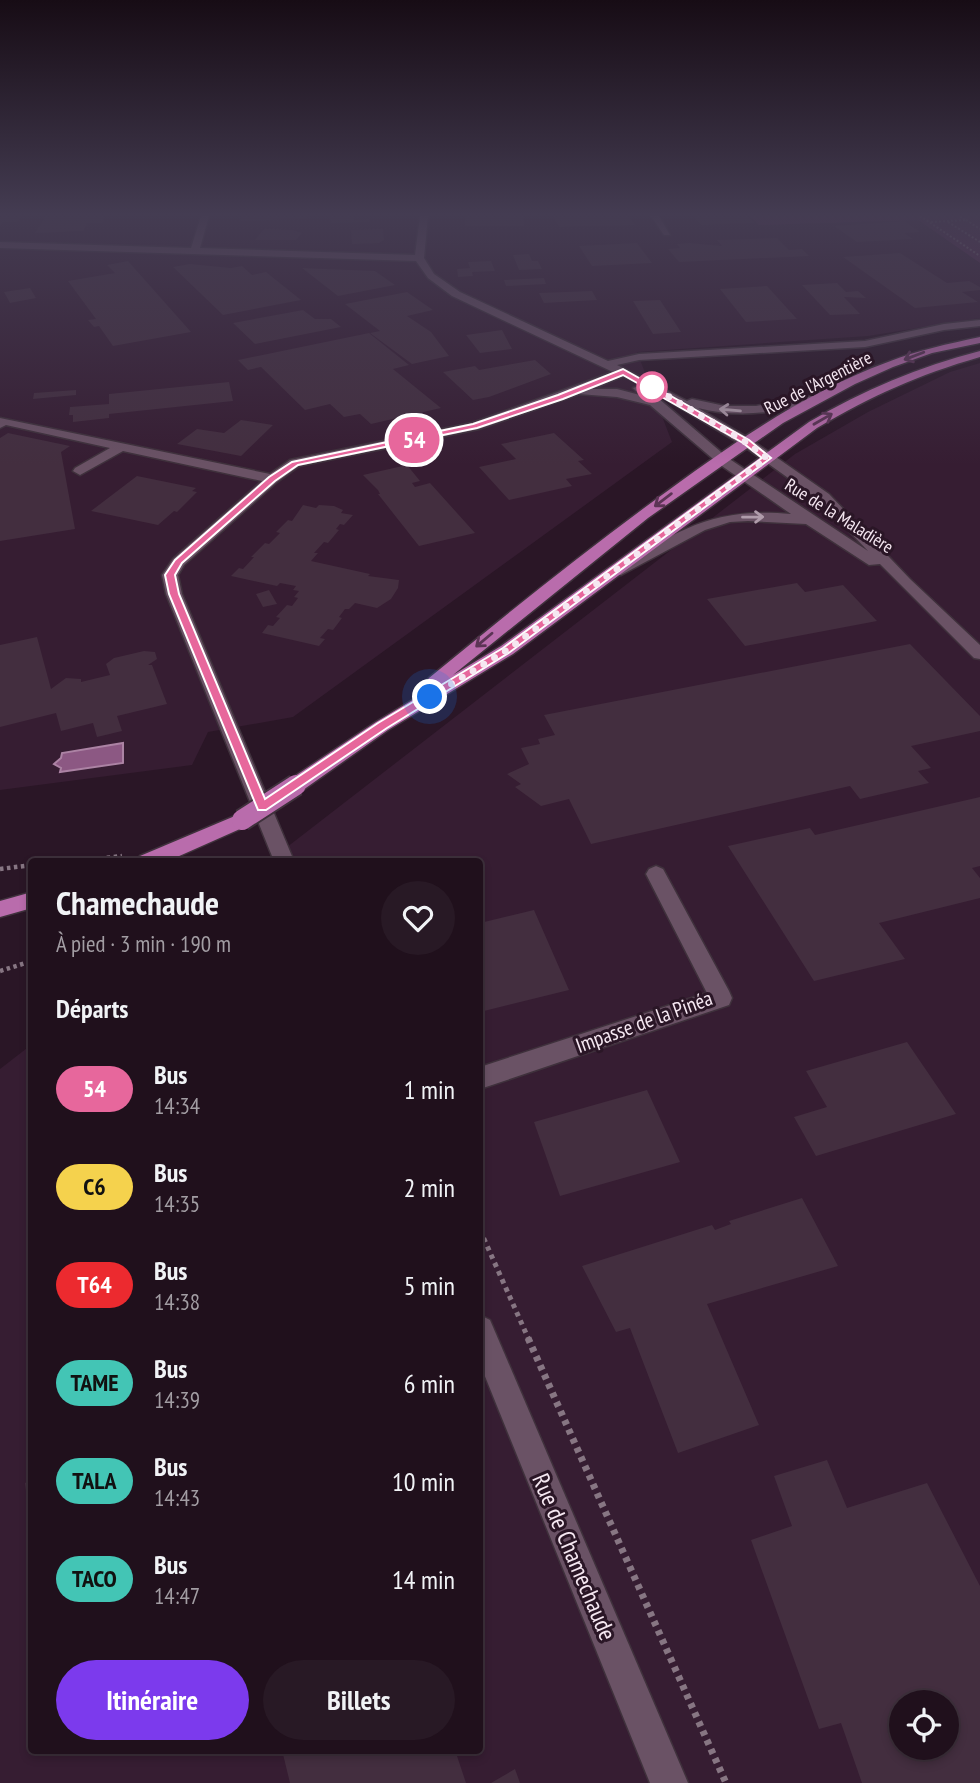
<!DOCTYPE html>
<html lang="fr">
<meta charset="utf-8">
<style>
:root{--surface:#20101c;--page:#281925;--text:#f1f3f6;--muted:#a29da3;--line:#3d303b;--accent:#7c3aed}
body{margin:0;font-family:"PT Sans Narrow",sans-serif;background:var(--page);color:var(--text);height:100vh;display:flex;flex-direction:column;font-size:26px;white-space:nowrap}
*{box-sizing:border-box;margin:0}
p{font-size:23px;color:var(--muted)}
.icon{flex:none;width:38px;height:38px;fill:none;stroke:currentColor;stroke-width:2;stroke-linecap:round;stroke-linejoin:round}
.map{position:relative;flex:1;overflow:hidden}
.panel{position:absolute;left:28px;top:858px;width:455px;height:896px;display:flex;flex-direction:column;background:var(--surface);border-radius:7px;box-shadow:0 4px 10px #0003,0 0 0 2px var(--line)}
.panel>*{flex:none}
.badge{padding:0 14px;border-radius:23px;font-size:24px;line-height:46px}
.fabs{position:absolute;left:889px;top:1690px;display:grid;gap:14px}
.fabs a{display:grid;place-items:center;width:70px;height:70px;border-radius:50%;background:var(--surface);box-shadow:0 4px 10px #0003,0 0 0 2px var(--line);font-size:35px}
.you{position:absolute;width:35px;height:35px;margin:-18px;border:5px solid #fff;border-radius:50%;background:#1a73e8;box-shadow:0 0 0 10px #1a73e833}
.map>.badge{position:absolute;translate:-50% -50%;box-shadow:0 0 0 4px #fff}
h2{padding:0 28px;font-size:26px;line-height:63px}
.round{display:grid;place-items:center;flex:none;width:74px;height:74px;border-radius:37px;background:var(--page)}
.headline{display:flex;align-items:center;justify-content:space-between;height:119px;padding:0 28px}
h1{font-size:33px;font-weight:800;line-height:52px}
.action{display:flex;gap:14px;margin-top:auto;padding:14px 28px}
.action a{flex:1;height:80px;border-radius:42px;background:var(--accent);color:#fff;font-size:28px;font-weight:800;line-height:80px;text-align:center}
.action a+a{background:var(--page);color:var(--text)}
ul{padding:0;list-style:none}
li{display:flex;align-items:center;gap:21px;height:98px;padding:0 28px}
li div{flex:1}
li b{display:block;font-size:26px}
li em{font-style:normal}
li .badge{min-width:77px;font-weight:700;text-align:center}
.map>svg:first-child{display:block}
.built{fill:#361d32;fill-rule:evenodd}
.green{fill:#56284e}
.water{fill:#8c5883;stroke:#ac83a4;stroke-width:2}
.building{fill:#432e3f;fill-rule:evenodd}
.lines{fill:none;stroke-linecap:round;stroke-linejoin:round}
.minor-casing{stroke:#3f313c;stroke-width:3}
.major-casing{stroke:#3f313c;stroke-width:3}
.path-far3{stroke:#877683;stroke-width:2;stroke-dasharray:2 2;stroke-linecap:butt}
.path-far2{stroke:#877683;stroke-width:4.5;stroke-dasharray:3.5 3.5;stroke-linecap:butt}
.path-far1{stroke:#877683;stroke-width:5;stroke-dasharray:4.5 4.5;stroke-linecap:butt}
.path{stroke:#877683;stroke-width:7;stroke-dasharray:5 5;stroke-linecap:butt}
.minor{fill:#6a5265;fill-rule:evenodd}
.major{fill:#b96cac;fill-rule:evenodd}
.major-bridge-casing{stroke:#3f313c;stroke-width:24;stroke-linecap:butt}
.major-bridge{stroke:#b96cac;stroke-width:20}
.oneway{stroke:#5c3455}
.oneway2{stroke:#b09cab}
.line{fill:#e7679c;stroke:#fff;stroke-width:2;fill-rule:evenodd}
.walk{stroke:#f5e7f1;stroke-width:7;stroke-dasharray:0 12.6}
.stop-dot{fill:#fff;stroke:#e7679c;stroke-width:3.5}
.labels{text-anchor:middle;stroke-width:6;stroke-linejoin:round;paint-order:stroke}
.far-street-label{font-size:18px;fill:#f5e7f1;stroke:#2a1626}
.street-label{font-size:21px;fill:#f5e7f1;stroke:#2a1626}
.near-street-label{font-size:24px;fill:#f5e7f1;stroke:#2a1626}
</style>
<div class="map">
<svg width="980" height="1783" viewBox="0 0 980 1783">
<rect width="100%" height="100%" fill="#2a1626"/>
<g class="built">
<polygon points="0,216 912,216 980,263 980,318 868,336 637,352 672,442 293,717 208,732 192,765 0,790"/>
<path d="M980,363V1783H0V1069L31,1045L32,1750H480V861H269L795,454L868,412L950,372ZM901,1703H947V1748H901Z"/>
</g>
<polygon class="green" points="750,216 980,216 980,263 918,220 759,225"/>
<polygon class="water" points="123,743 123,763 60,772 61,768 54,764 61,758 62,753"/>
<g class="building">
<polygon points="0,216 22,216 18,222 3,222 0,226"/>
<polygon points="46,216 105,216 102,223 87,223 83,231 35,233"/>
<polygon points="241,216 308,216 307,219 240,221"/>
<polygon points="330,216 354,216 354,220 369,219 369,222 331,223"/>
<polygon points="465,216 523,216 524,226 465,226"/>
<polygon points="553,216 629,216 635,225 559,227"/>
<polygon points="694,216 748,216 755,223 701,225"/>
<polygon points="904,221 920,232 904,233 913,239 857,242 834,226"/>
<polygon points="264,229 293,230 302,233 296,240 255,240"/>
<polygon points="383,229 384,240 379,243 352,244 351,230"/>
<polygon points="777,238 789,250 802,249 809,256 679,262 668,249 680,248 677,244 689,243 722,246 717,240"/>
<polygon points="637,243 652,263 592,266 579,246"/>
<polygon points="900,253 947,283 969,281 980,287 980,290 962,292 978,302 915,308 843,257"/>
<polygon points="529,254 532,261 538,261 542,269 519,270 513,255"/>
<polygon points="128,261 191,332 113,346 99,326 94,327 88,320 96,319 68,281 115,273 107,265"/>
<polygon points="491,261 495,271 472,272 473,276 458,277 457,269 470,268 468,262"/>
<polygon points="190,264 231,268 242,266 252,275 266,272 301,300 223,315 173,267"/>
<polygon points="302,268 375,271 395,285 338,296"/>
<polygon points="544,278 546,284 506,286 504,280"/>
<polygon points="837,283 846,292 858,291 866,298 844,297 860,314 830,315 802,285"/>
<polygon points="767,286 797,319 746,322 720,289"/>
<polygon points="30,288 36,298 10,303 4,292"/>
<polygon points="592,291 597,300 544,303 539,293"/>
<polygon points="407,292 433,310 407,316 431,332 449,356 412,364 370,333 380,331 345,304"/>
<polygon points="660,300 681,332 653,334 633,301"/>
<polygon points="303,310 315,319 331,319 341,327 255,344 233,323"/>
<polygon points="502,330 512,349 480,353 466,335"/>
<polygon points="369,333 409,365 393,369 441,408 371,424 360,414 344,417 330,404 305,410 261,367 248,370 238,360"/>
<polygon points="535,360 551,374 489,397 473,400 443,372 475,366 479,370"/>
<polygon points="229,382 233,401 109,414 109,418 73,422 73,415 69,415 70,407 109,404 109,394"/>
<polygon points="76,390 76,395 33,399 34,393"/>
<polygon points="241,420 273,425 241,456 177,444 197,429 224,433"/>
<polygon points="8,433 70,446 61,452 75,529 0,541 0,438"/>
<polygon points="554,433 584,460 578,461 592,474 566,479 572,486 509,500 479,467 516,459 501,444"/>
<polygon points="407,465 420,481 412,483 415,487 430,483 475,533 419,546 378,494 380,494 378,490 363,475"/>
<polygon points="137,476 196,488 192,491 197,492 177,512 174,511 158,525 91,511"/>
<polygon points="303,505 316,508 319,505 334,506 343,510 341,513 353,515 344,525 340,524 336,529 339,530 328,543 324,542 314,553 318,553 311,561 370,574 368,576 399,580 398,588 391,599 377,608 355,603 349,609 345,609 339,617 342,618 333,630 328,629 320,638 325,639 319,646 262,633 268,625 273,626 280,618 276,617 287,605 292,606 298,598 294,597 299,591 293,590 296,586 280,583 277,586 231,576 239,568 243,569 254,557 251,557 265,543 269,544 280,533 276,532 288,520 292,521"/>
<polygon points="797,583 805,592 843,585 877,621 745,646 707,599"/>
<polygon points="269,590 277,604 263,607 256,594"/>
<polygon points="37,637 51,689 66,678 81,679 81,682 110,675 106,664 114,658 144,651 155,652 157,659 148,665 152,665 167,704 117,716 122,731 97,737 93,723 61,731 56,713 0,727 0,645"/>
<polygon points="910,644 980,716 980,731 911,746 931,768 918,771 929,783 860,799 850,786 591,844 569,799 541,806 515,787 521,784 507,774 529,764 521,748 540,744 538,739 555,735 544,715"/>
<polygon points="980,797 980,866 972,868 980,878 980,898 879,923 905,959 814,981 728,846 810,828 815,835"/>
<polygon points="534,910 569,990 480,1012 480,923"/>
<polygon points="907,1042 956,1114 816,1156 794,1117 827,1107 806,1071"/>
<polygon points="647,1090 680,1162 560,1196 534,1122"/>
<polygon points="802,1198 838,1266 707,1304 759,1425 678,1453 630,1328 616,1332 582,1266 712,1225 715,1230 731,1224 729,1221"/>
<path d="M827,1460L847,1508L927,1483L980,1586V1783H862L841,1723L819,1729L751,1540L792,1526L774,1476ZM901,1703H947V1748H901Z"/>
<polygon points="32,1480 32,1522 30,1522 25,1483"/>
<polygon points="282,1750 455,1750 466,1783 290,1783"/>
<polygon points="515,1769 520,1783 491,1783"/>
</g>
<g class="lines">
<defs>
<g id="minor">
<path d="M201,216H209L200,248L415,255L420,216H428L424,258L434,274L460,292L608,361L639,354L865,341L944,324L980,320V326L944,330L865,347L639,360L617,365L687,401L692,399L725,406H756L824,394V400C782,412 741,419 698,408L750,439L829,494L910,579L980,645V659L974,658L880,564L869,565L806,524L748,521L730,522L705,530L621,575H611L608,572L611,569C680,532 708,507 791,514L719,464L650,405L617,397L579,394L479,429L299,466L277,482L184,565L178,575L182,594L294,861H274L166,594L162,575L173,559L262,481L123,451L80,475L73,471L75,468L110,448L6,425L0,428V418L270,474L290,460L472,423L613,372L452,296L428,278L416,261L0,248V242L191,248ZM623,376L642,385L633,388L640,395L617,389H592ZM644,386L742,445L819,500L868,551L728,458Z"/>
<polygon points="651,216 659,216 670,235 664,235"/>
<polygon points="656,866 663,869 729,991 732,998 729,1005 480,1089 480,1067 707,993 646,874 649,869"/>
<polygon points="480,1315 490,1320 688,1783 650,1783 480,1364"/>
</g>
<g id="major">
<path d="M980,337V343L932,353L893,367L855,384L783,423L648,518L453,675L501,646L809,422C863,390 919,367 980,351V357C918,375 873,395 817,428L513,654L388,730L303,790H289L286,785L289,780L376,722L434,687L426,682L429,678C503,617 577,557 655,500C727,447 803,393 888,362C918,350 948,344 980,337Z"/>
<polygon points="242,813 249,815 252,820 249,825 168,861 137,861 140,856"/>
<polygon points="32,892 32,908 0,917 0,901"/>
</g>
</defs>
<use href="#minor" class="minor-casing"/>
<use href="#major" class="major-casing"/>
<g class="path-far3">
<polyline points="920,216 980,256"/>
<polyline points="966,220 980,229"/>
<polyline points="931,222 966,220 959,216"/>
<polyline points="948,222 980,242"/>
</g>
<g class="path-far2">
<polyline points="79,861 122,856"/>
<polyline points="0,869 32,865"/>
<polyline points="0,971 32,961"/>
</g>
<polyline class="path-far1" points="480,1230 529,1340"/>
<polyline class="path" points="528,1338 726,1783"/>
<use href="#minor" class="minor"/>
<use href="#major" class="major"/>
<defs>
<polyline id="major-bridge" points="242,820 296,785"/>
</defs>
<use href="#major-bridge" class="major-bridge-casing"/>
<use href="#major-bridge" class="major-bridge"/>
</g>
<defs><path id="oneway-shaft" d="M-6 0H5M1.5-3L5.5 0L1.5 3" fill="none" stroke-width="1.6" stroke-linecap="round" stroke-linejoin="round" transform="scale(1.75)"/></defs>
<g class="oneway">
<use href="#oneway-shaft" transform="translate(914 356) rotate(159)"/>
<use href="#oneway-shaft" transform="translate(823 419) rotate(-30)"/>
<use href="#oneway-shaft" transform="translate(663 500) rotate(143)"/>
<use href="#oneway-shaft" transform="translate(484 640) rotate(140)"/>
</g>
<g class="oneway2">
<use href="#oneway-shaft" transform="translate(730 410) rotate(-175)"/>
<use href="#oneway-shaft" transform="translate(753 517) rotate(-1)"/>
</g>
<linearGradient id="sky" x2="0" y2="1"><stop stop-color="#170c15"/><stop offset="0.46" stop-color="#443c52"/><stop offset="1" stop-color="#443c52" stop-opacity="0"/></linearGradient>
<rect width="980" height="465" fill="url(#sky)"/>
<path class="line" d="M623,369L749,440L771,458L510,652L387,728L266,810H258L169,594L165,575L175,560L269,477L292,462L473,424L558,395ZM623,375L743,443L762,458L503,648L378,723L265,799L179,594L175,575L182,563L275,481L298,465L477,428L563,399Z"/>
<g class="lines">
<polyline class="walk" points="430,697 507,650 767,458 746,442 652,387"/>
</g>
<circle class="stop-dot" cx="652" cy="387" r="14"/>
<g class="labels">
<g class="far-street-label">
<text transform="translate(818 383) rotate(-27)" y="6">Rue de l'Argentière</text>
<text transform="translate(839 516) rotate(32)" y="6">Rue de la Maladière</text>
</g>
<g class="street-label">
<text transform="translate(644 1022) rotate(-20)" y="7">Impasse de la Pinéa</text>
</g>
<g class="near-street-label">
<text transform="translate(574 1557) rotate(67)" y="8">Rue de Chamechaude</text>
</g>
</g>
</svg>
<div class="fabs">
<a><svg class="icon" aria-label="locate" viewBox="0 0 24 24"><circle cx="12" cy="12" r="6"/><path d="M12 2v4M12 18v4M2 12h4M18 12h4"/></svg></a>
</div>
<div class="you" style="left:430px;top:697px"></div>
<b class="badge" style="left:414px;top:440px;background:#e7679c;color:#fff">54</b>
<section class="panel">
<div class="headline"><div><h1>Chamechaude</h1><p>À pied · 3 min · 190 m</p></div><a class="round"><svg class="icon" aria-label="heart" viewBox="0 0 24 24"><path d="M12 20l-8-8c-3-5 5-10 8-4 3-6 11-1 8 4z"/></svg></a></div>
<h2>Départs</h2>
<ul>
<li><span class="badge" style="background:#e7679c;color:#fff">54</span><div><b>Bus</b><p>14:34</p></div><em>1 min</em></li>
<li><span class="badge" style="background:#f5d24d;color:#111">C6</span><div><b>Bus</b><p>14:35</p></div><em>2 min</em></li>
<li><span class="badge" style="background:#ec2a2f;color:#fff">T64</span><div><b>Bus</b><p>14:38</p></div><em>5 min</em></li>
<li><span class="badge" style="background:#43c5b5;color:#111">TAME</span><div><b>Bus</b><p>14:39</p></div><em>6 min</em></li>
<li><span class="badge" style="background:#43c5b5;color:#111">TALA</span><div><b>Bus</b><p>14:43</p></div><em>10 min</em></li>
<li><span class="badge" style="background:#43c5b5;color:#111">TACO</span><div><b>Bus</b><p>14:47</p></div><em>14 min</em></li>
</ul>
<div class="action"><a>Itinéraire</a><a>Billets</a></div>
</section>
</div>
